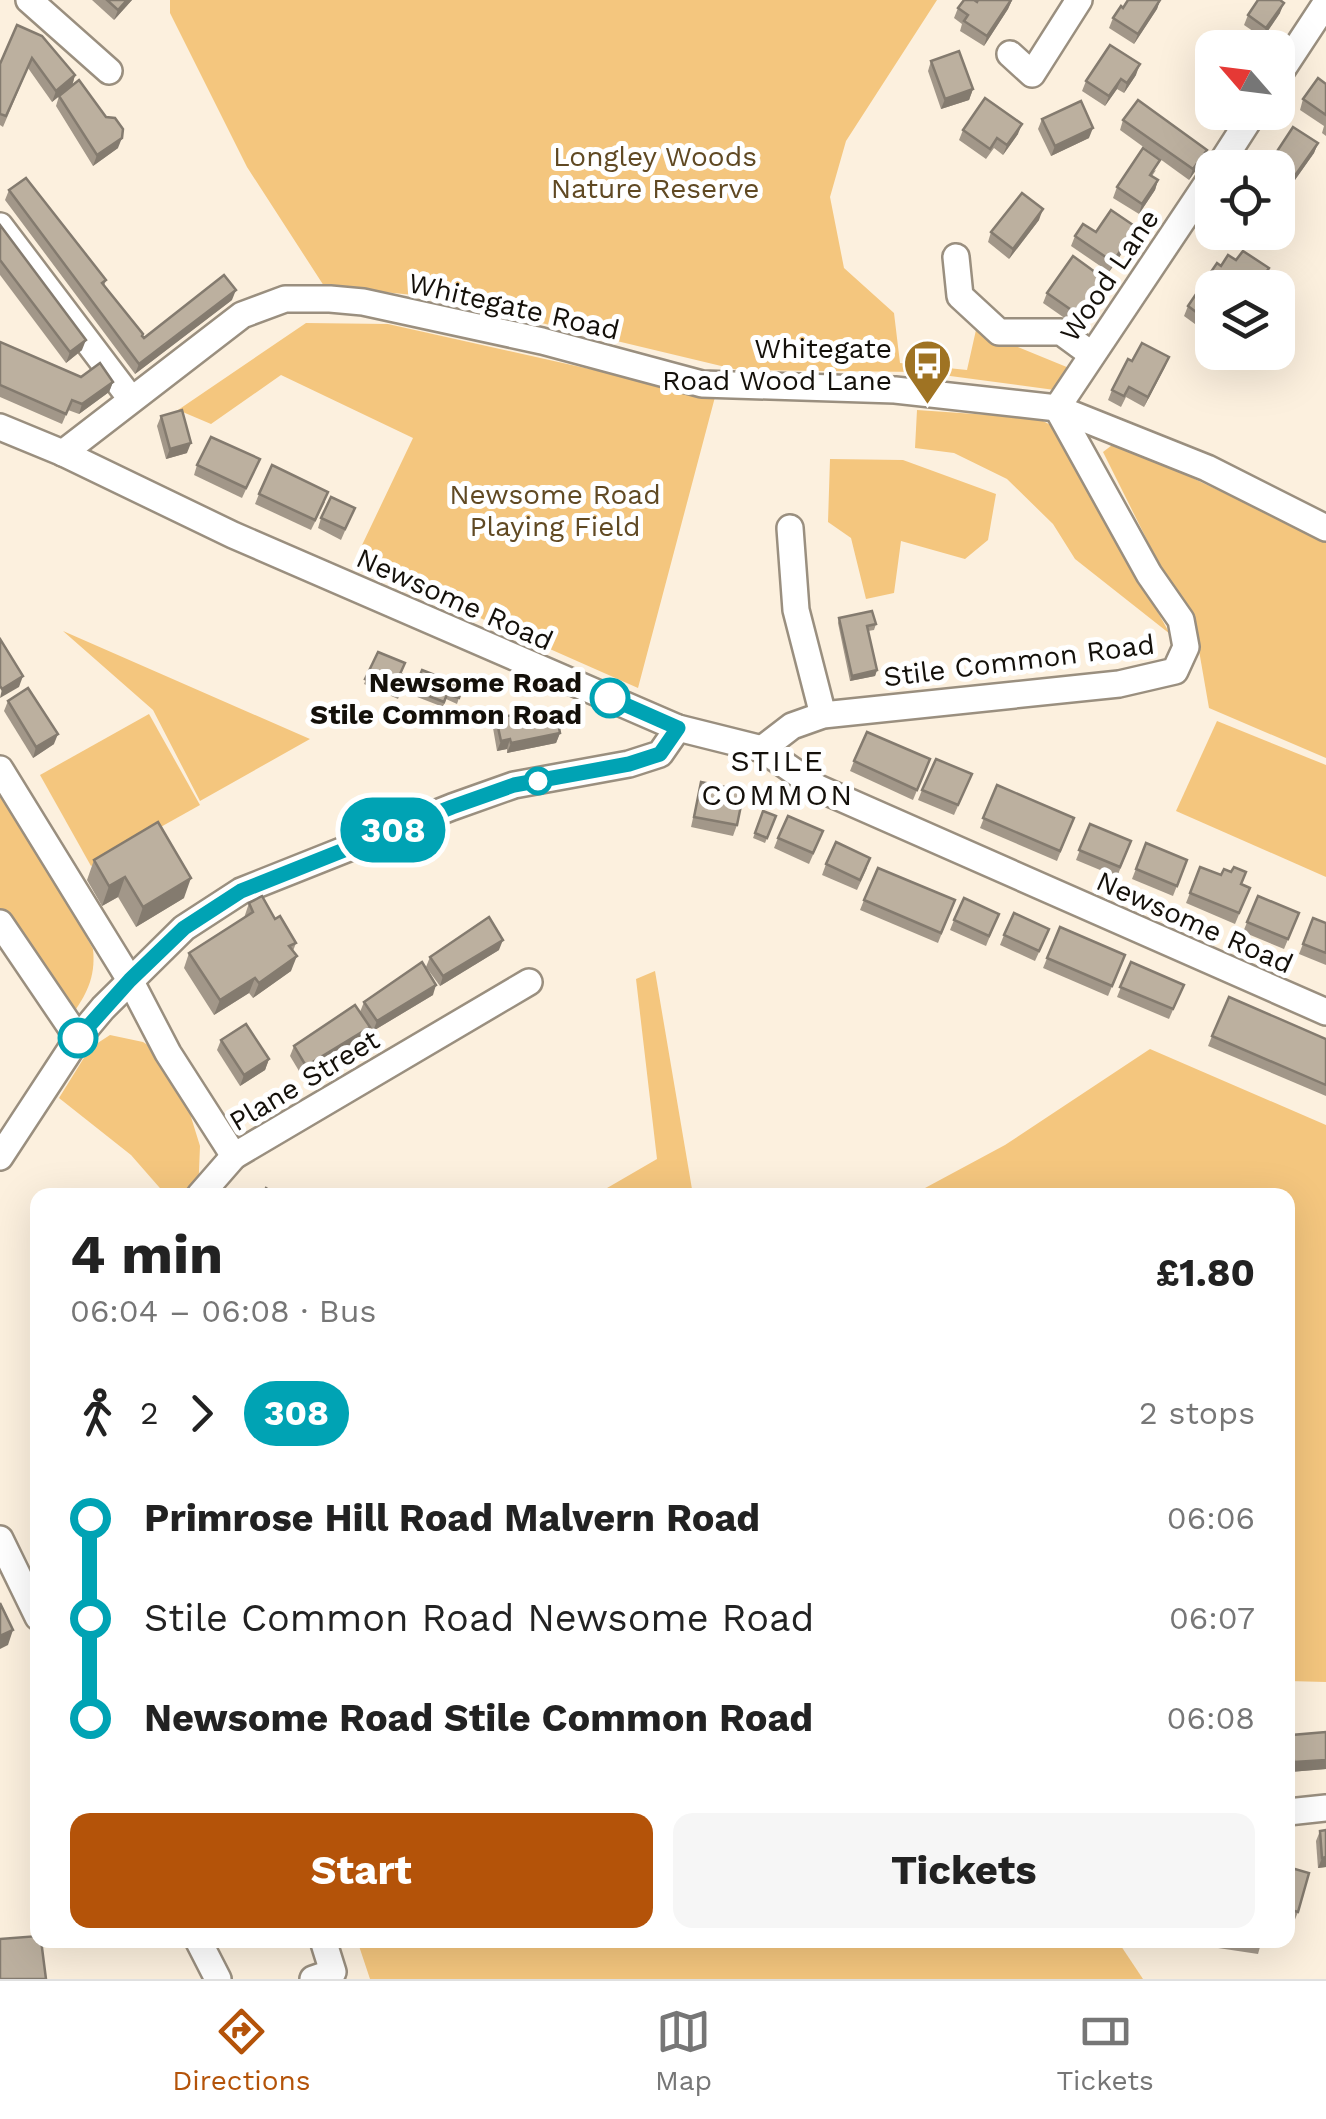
<!DOCTYPE html>
<meta charset="utf-8">
<style>
:root{--surface:#fff;--page:#f6f6f6;--text:#222;--muted:#767676;--line:#e0e0e0;--accent:#b45309}
body{margin:0;font-family:"Work Sans",sans-serif;background:var(--page);color:var(--text);height:100vh;display:flex;flex-direction:column;font-size:38px;white-space:nowrap}
*{box-sizing:border-box;margin:0}
p{font-size:32px;color:var(--muted)}
.icon{flex:none;width:55px;height:55px;fill:none;stroke:currentColor;stroke-width:2;stroke-linecap:round;stroke-linejoin:round}
.map{position:relative;flex:1;overflow:hidden}
.details{position:absolute;left:30px;top:1188px;width:1265px;height:760px;display:flex;flex-direction:column;background:var(--surface);border-radius:20px;box-shadow:0 10px 40px #0002}
.details>*{flex:none}
.badge{padding:0 20px;border-radius:32px;font-size:35px;line-height:65px}
.needle{width:65px;rotate:298deg}
.controls{position:absolute;left:1195px;top:30px;display:grid;gap:20px}
.controls a{display:grid;place-items:center;width:100px;height:100px;border-radius:20px;background:var(--surface);box-shadow:0 10px 40px #0002;font-size:50px}
.map>.badge{position:absolute;translate:-50% -50%;box-shadow:0 0 0 5px #fff}
.legs{display:flex;align-items:center;gap:15px;height:110px;padding:0 40px;font-size:32px}
.legs p{margin-inline-start:auto}
.overview{display:flex;align-items:center;justify-content:space-between;height:170px;padding:0 40px}
h1{font-size:55px;font-weight:700;line-height:75px}
.primary-button{display:flex;gap:20px;margin-top:auto;padding:20px 40px}
.primary-button a{flex:1;height:115px;border-radius:20px;background:var(--accent);color:#fff;font-size:40px;font-weight:700;line-height:115px;text-align:center}
.primary-button a+a{background:var(--page);color:var(--text)}
ul{padding:0 40px;list-style:none}
li{display:flex;align-items:center;gap:35px;height:100px;font-size:38px}
li i{display:grid;place-items:center;width:15px;height:100%;margin:0 12px;background:currentColor}
li i::after{content:'';width:25px;height:25px;margin:-12px;border:8px solid;border-radius:50%;background:var(--surface)}
li p{margin-inline-start:auto}
li:first-child i{background:linear-gradient(#0000 50%,currentColor 0)}
li:last-child i{background:linear-gradient(currentColor 50%,#0000 0)}
.tabs{display:flex;justify-content:space-around;align-items:center;height:140px;border-top:2px solid var(--line);background:var(--surface);font-size:28px;color:var(--muted)}
.tabs a{display:grid;justify-items:center;gap:5px}
.tabs .on{color:var(--accent)}
.map>svg:first-child{display:block}
.green{fill:#f4c67e}
.lines{fill:none;stroke-linecap:round;stroke-linejoin:round}
.street-casing{stroke:#9a8f7f;stroke-width:30}
.street{stroke:#fff;stroke-width:25}
.wall{fill:#a29789}
.shaded-wall{fill:#847b6f}
.building{fill:#bcb09f;stroke:#847b6f;stroke-width:2.5}
.line-1-casing{stroke:#fff;stroke-width:22}
.line-1{stroke:#00a3b4;stroke-width:15}
.stop-1-dot{fill:#fff;stroke:#00a3b4;stroke-width:5}
.labels{text-anchor:middle;stroke-width:10;stroke-linejoin:round;paint-order:stroke}
.park-label{font-size:28px;fill:#604923;stroke:#fff}
.street-label{font-size:28px;fill:#14100a;stroke:#fff}
.poi-label{font-size:28px;fill:#14100a;stroke:#fff;text-anchor:end}
.stop-label{font-size:28px;font-weight:bold;fill:#14100a;stroke:#fff;text-anchor:end}
.neighbourhood-label{font-size:30px;letter-spacing:2.5px;fill:#14100a;stroke:#fff}
</style>
<div class="map">
<svg width="1326" height="1979" viewBox="0 0 1326 1979">
<rect width="100%" height="100%" fill="#fcf0de"/>
<g class="green">
<polygon points="170,0 937,0 846,141 830,197 844,268 894,313 900,363 967,370 976,330 1074,370 1062,391 920,372 738,370 433,297 324,286 247,167 170,13"/>
<polygon points="306,323 388,324 715,397 638,688 383,575 353,564 413,438 281,375 211,424 178,410"/>
<polygon points="917,410 1018,417 1043,421 1062,431 1108,523 1170,634 1075,559 1053,524 1007,479 954,453 915,448"/>
<polygon points="1116,442 1326,541 1326,758 1209,708 1193,616 1160,566 1103,452"/>
<polygon points="830,459 903,460 996,494 988,540 965,559 901,541 894,593 866,599 851,538 828,522"/>
<polygon points="63,631 310,739 200,801 153,710"/>
<polygon points="149,714 200,805 91,866 40,775"/>
<polygon points="1217,721 1326,765 1326,877 1176,811"/>
<path d="M2,794L39,851L93,949C96,978 86,995 70,1018L0,913V795Z"/>
<polygon points="655,971 693,1195 595,1195 657,1159 636,979"/>
<polygon points="110,1035 143,1042 174,1062 200,1146 198,1195 166,1195 131,1155 59,1098 90,1048"/>
<polygon points="1150,1049 1326,1125 1326,1682 1288,1681 1288,1195 912,1195 1005,1145"/>
<polygon points="357,1940 1117,1940 1143,1979 370,1979"/>
</g>
<g class="lines">
<defs>
<g id="street">
<polyline points="29,0 109,71"/>
<polyline points="1010,54 1032,74 1079,0"/>
<polyline points="1278,76 1326,3"/>
<polyline points="1218,168 1254,112"/>
<polyline points="0,226 131,399"/>
<polyline points="956,257 960,296 999,332 1061,332 1091,354"/>
<polyline points="1057,408 1212,176"/>
<polyline points="0,427 63,453 233,535 678,728 762,749 818,788 1326,1012"/>
<polyline points="63,453 242,315 285,299 330,299 363,302 542,341 702,384 895,390 1057,408 1207,468 1326,528"/>
<polyline points="790,528 796,610 823,715"/>
<polyline points="762,749 792,726 823,715 1119,684 1175,671 1186,647 1181,620 1149,574 1057,408"/>
<polyline points="0,769 130,980 168,1053 234,1156 529,982"/>
<polyline points="0,923 78,1038"/>
<polyline points="0,1157 78,1038 103,1008 184,928 241,891 452,807 514,785 629,764 660,754 678,728"/>
<polyline points="200,1195 234,1156"/>
<polyline points="0,1539 38,1617"/>
<polyline points="1288,1812 1326,1808"/>
<polyline points="198,1940 218,1979"/>
<polyline points="313,1979 333,1972 323,1940"/>
</g>
</defs>
<use href="#street" class="street-casing"/>
<use href="#street" class="street"/>
</g>
<g class="wall">
<polygon points="92,0 132,0 114,20"/>
<polygon points="1012,0 1008,9 984,46 960,31 962,24 954,18 958,8 977,2"/>
<polygon points="1160,0 1157,9 1134,44 1109,28 1113,18 1123,8"/>
<polygon points="1280,13 1263,38 1244,25 1248,15"/>
<polygon points="17,25 75,75 72,86 118,148 93,166 56,106 59,96 52,102 28,68 3,127 0,125 0,64"/>
<polygon points="931,61 973,89 969,100 941,109 928,71"/>
<polygon points="1212,67 1212,99 1200,91 1204,80"/>
<polygon points="1136,75 1124,93 1117,89 1105,106 1082,91 1086,81"/>
<polygon points="1326,84 1326,136 1322,133 1324,126 1300,110 1303,99"/>
<polygon points="1042,119 1089,138 1051,156 1038,129"/>
<polygon points="1123,120 1207,150 1203,160 1189,180 1120,130"/>
<polygon points="963,130 1018,134 1003,155 994,148 986,159 959,140"/>
<polygon points="1318,143 1314,153 1285,194 1278,189 1278,168"/>
<polygon points="1156,170 1152,176 1158,180 1155,190 1139,214 1113,198 1117,187"/>
<polygon points="9,190 106,280 104,286 144,338 232,300 135,374 5,200"/>
<polygon points="1039,220 1009,259 988,242 991,232"/>
<polygon points="0,225 82,350 66,363 0,275"/>
<polygon points="1136,227 1133,237 1109,272 1071,246 1075,236"/>
<polygon points="1233,232 1262,232 1252,246"/>
<polygon points="1236,260 1269,268 1265,278 1259,288 1212,288 1212,332 1210,335 1184,316 1188,306 1221,266"/>
<polygon points="1102,290 1076,326 1043,303 1047,293"/>
<polygon points="0,342 81,377 113,382 109,392 79,414 68,410 62,424 0,397"/>
<polygon points="1169,357 1144,407 1126,397 1121,407 1108,400 1112,390 1132,361"/>
<polygon points="161,416 187,453 166,459 157,426"/>
<polygon points="260,459 242,498 194,475 197,465"/>
<polygon points="259,494 325,502 311,530 255,504"/>
<polygon points="355,508 341,540 318,528 321,518"/>
<polygon points="839,618 876,624 874,630 868,631 877,670 875,676 850,681 838,623"/>
<polygon points="378,652 400,674 407,677 398,699 364,684"/>
<polygon points="422,670 463,686 457,704 446,699 443,707 412,695"/>
<polygon points="8,701 54,744 33,758 4,711"/>
<polygon points="496,718 537,720 560,733 556,743 507,753 507,749 497,751 493,728"/>
<polygon points="930,759 913,800 850,771 854,761"/>
<polygon points="972,774 954,815 918,800 922,790"/>
<polygon points="701,782 737,825 733,836 691,827"/>
<polygon points="997,785 1074,818 1057,861 980,828"/>
<polygon points="763,811 776,816 765,843 753,838"/>
<polygon points="1090,824 1131,841 1117,877 1076,860"/>
<polygon points="778,838 819,841 809,864 774,848"/>
<polygon points="1146,843 1187,860 1173,896 1132,879"/>
<polygon points="94,860 184,898 136,927 118,897 102,906 87,880"/>
<polygon points="826,864 867,868 857,890 822,875"/>
<polygon points="1200,867 1250,888 1235,924 1186,903"/>
<polygon points="1258,896 1299,913 1284,949 1243,932"/>
<polygon points="864,900 955,900 938,943 860,910"/>
<polygon points="249,903 275,919 296,943 293,951 291,971 253,998 249,993 214,1015 184,968 189,953 244,918"/>
<polygon points="999,914 986,946 950,930 954,920"/>
<polygon points="1313,918 1326,923 1326,965 1299,954"/>
<polygon points="1060,927 1125,955 1108,996 1043,968"/>
<polygon points="1004,935 1045,939 1035,961 1000,945"/>
<polygon points="499,950 440,986 426,967 430,957"/>
<polygon points="1131,962 1184,985 1169,1019 1117,997"/>
<polygon points="433,995 373,1031 360,1012 364,1002"/>
<polygon points="370,1027 366,1037 302,1076 290,1056 294,1046"/>
<polygon points="1212,1036 1326,1039 1326,1096 1208,1046"/>
<polygon points="221,1040 269,1059 265,1070 240,1086 217,1050"/>
<polygon points="1326,1732 1326,1769 1290,1772 1288,1745 1292,1735"/>
<polygon points="1326,1830 1326,1867 1318,1868 1316,1841 1320,1831"/>
<polygon points="1288,1867 1298,1912 1294,1922 1288,1920"/>
<polygon points="1219,1940 1262,1940 1258,1954 1218,1948"/>
</g>
<g class="shaded-wall">
<polygon points="127,0 132,0 114,20 118,10"/>
<polygon points="1012,0 1008,9 984,46 987,36"/>
<polygon points="1160,0 1157,9 1134,44 1138,34"/>
<polygon points="1284,3 1280,13 1263,38 1266,28"/>
<polygon points="1140,64 1136,75 1124,93 1127,83"/>
<polygon points="75,75 72,86 52,102 56,91"/>
<polygon points="1121,79 1117,89 1105,106 1109,96"/>
<polygon points="973,89 969,100 941,109 945,99"/>
<polygon points="1022,124 1018,134 1003,155 1007,145"/>
<polygon points="1093,128 1089,138 1051,156 1055,146"/>
<polygon points="122,138 118,148 93,166 97,155"/>
<polygon points="1318,143 1314,153 1285,194 1289,184"/>
<polygon points="1207,150 1203,160 1189,180 1193,169"/>
<polygon points="1158,180 1155,190 1139,214 1142,204"/>
<polygon points="1043,209 1039,220 1009,259 1013,249"/>
<polygon points="1136,227 1133,237 1109,272 1113,262"/>
<polygon points="1106,280 1102,290 1076,326 1080,316"/>
<polygon points="236,290 232,300 135,374 139,364"/>
<polygon points="86,340 82,350 66,363 70,352"/>
<polygon points="1169,357 1165,367 1144,407 1148,397"/>
<polygon points="113,382 109,392 79,414 82,404"/>
<polygon points="191,443 187,453 166,459 170,449"/>
<polygon points="877,670 875,676 850,681 852,676"/>
<polygon points="23,676 19,687 0,698 2,689"/>
<polygon points="560,733 556,743 507,753 511,743"/>
<polygon points="58,734 54,744 33,758 36,747"/>
<polygon points="510,739 507,749 497,751 501,741"/>
<polygon points="125,877 118,897 102,906 109,886"/>
<polygon points="191,878 184,898 136,927 143,907"/>
<polygon points="503,940 499,950 440,986 443,976"/>
<polygon points="297,956 291,971 253,998 259,983"/>
<polygon points="255,978 249,993 214,1015 220,1000"/>
<polygon points="436,985 433,995 373,1031 377,1021"/>
<polygon points="370,1027 366,1037 302,1076 306,1066"/>
<polygon points="269,1059 265,1070 240,1086 244,1075"/>
<polygon points="13,1630 8,1645 0,1649 0,1636"/>
<polygon points="1326,1760 1326,1769 1290,1772 1294,1762"/>
<polygon points="1326,1857 1326,1867 1318,1868 1322,1858"/>
<polygon points="1166,1940 1208,1940 1206,1946"/>
</g>
<g class="building">
<polygon points="107,0 127,0 118,10"/>
<polygon points="964,0 974,0 977,2 978,0 1011,0 987,36 964,21 968,15 958,8"/>
<polygon points="1128,0 1160,0 1138,34 1113,18 1121,6 1123,8"/>
<polygon points="1258,0 1280,0 1284,3 1266,28 1248,15"/>
<polygon points="17,25 42,36 75,75 56,91 32,58 6,116 0,114 0,64"/>
<polygon points="1235,32 1255,45 1253,48 1225,48"/>
<polygon points="1110,45 1140,64 1127,83 1121,79 1109,96 1086,81"/>
<polygon points="959,51 973,89 945,99 931,61"/>
<polygon points="1212,67 1212,86 1204,80"/>
<polygon points="1318,78 1326,84 1326,115 1303,99"/>
<polygon points="79,80 106,117 115,118 123,129 122,138 97,155 59,96"/>
<polygon points="985,98 1022,124 1007,145 997,138 990,149 963,130"/>
<polygon points="1138,100 1207,150 1193,169 1123,120"/>
<polygon points="1081,101 1093,128 1055,146 1042,119"/>
<polygon points="1293,127 1318,143 1289,184 1278,176 1278,168 1266,168"/>
<polygon points="1143,148 1160,160 1150,175 1158,180 1142,204 1117,187"/>
<polygon points="26,178 106,280 102,283 143,334 142,336 144,338 224,275 236,290 139,364 9,190"/>
<polygon points="1022,193 1043,209 1013,249 991,232"/>
<polygon points="1111,210 1136,227 1113,262 1075,236 1083,224 1096,232"/>
<polygon points="0,225 86,340 70,352 0,260"/>
<polygon points="1243,251 1269,268 1256,288 1244,280 1239,288 1212,288 1212,324 1188,306 1217,263 1221,266 1228,255 1236,260"/>
<polygon points="1073,256 1106,280 1080,316 1047,293"/>
<polygon points="0,342 81,377 100,363 113,382 82,404 72,400 66,414 0,385"/>
<polygon points="1142,343 1169,357 1148,397 1129,387 1124,396 1112,390 1128,359 1132,361"/>
<polygon points="182,410 191,443 170,449 161,416"/>
<polygon points="211,437 260,459 246,488 197,465"/>
<polygon points="272,465 328,492 315,520 259,494"/>
<polygon points="331,497 355,508 345,529 321,518"/>
<polygon points="872,611 876,624 867,626 877,670 852,676 839,618"/>
<polygon points="0,639 23,676 2,689 0,686"/>
<polygon points="378,652 405,663 400,674 407,677 400,694 365,679"/>
<polygon points="422,670 463,686 459,698 447,694 444,702 414,690"/>
<polygon points="28,688 58,734 36,747 8,701"/>
<polygon points="536,711 537,720 557,717 560,733 511,743 510,739 501,741 496,718"/>
<polygon points="867,732 930,759 917,790 854,761"/>
<polygon points="936,759 972,774 958,805 922,790"/>
<polygon points="701,782 744,791 737,825 694,817"/>
<polygon points="997,785 1074,818 1060,851 983,818"/>
<polygon points="763,811 776,816 767,838 755,833"/>
<polygon points="788,816 823,831 813,853 778,838"/>
<polygon points="158,822 191,878 143,907 125,877 109,886 94,860"/>
<polygon points="1090,824 1131,841 1120,867 1079,850"/>
<polygon points="836,842 870,858 860,880 826,864"/>
<polygon points="1146,843 1187,860 1177,886 1136,869"/>
<polygon points="1200,867 1221,875 1224,869 1231,872 1234,867 1246,872 1241,884 1250,888 1239,913 1190,893"/>
<polygon points="878,868 955,900 941,933 864,900"/>
<polygon points="262,896 275,919 280,916 296,943 289,946 297,956 259,983 255,978 220,1000 189,953 253,912 249,903"/>
<polygon points="1258,896 1299,913 1288,939 1247,922"/>
<polygon points="964,898 999,914 989,936 954,920"/>
<polygon points="1014,913 1049,929 1039,951 1004,935"/>
<polygon points="489,917 503,940 443,976 430,957"/>
<polygon points="1313,918 1326,923 1326,953 1303,944"/>
<polygon points="1060,927 1125,955 1112,986 1047,958"/>
<polygon points="422,962 436,985 377,1021 364,1002"/>
<polygon points="1131,962 1184,985 1173,1009 1120,987"/>
<polygon points="1229,997 1326,1039 1326,1085 1212,1036"/>
<polygon points="355,1005 370,1027 306,1066 294,1046"/>
<polygon points="246,1024 269,1059 244,1075 221,1040"/>
<polygon points="266,1188 276,1195 262,1195"/>
<polygon points="0,1603 13,1630 0,1636"/>
<polygon points="1326,1732 1326,1760 1294,1762 1292,1735"/>
<polygon points="1326,1830 1326,1857 1322,1858 1320,1831"/>
<polygon points="1288,1867 1309,1873 1298,1912 1288,1909"/>
<polygon points="38,1936 38,1940 41,1940 46,1979 0,1979 0,1939"/>
<polygon points="1233,1940 1262,1940 1262,1944"/>
</g>
<g class="lines">
<defs>
<polyline id="line-1" points="78,1038 130,980 184,928 241,891 452,807 514,785 629,764 660,754 678,728 610,698"/>
</defs>
<use href="#line-1" class="line-1-casing"/>
<use href="#line-1" class="line-1"/>
</g>
<defs>
<symbol id="bus-pin" viewBox="-11 -11 22 30"><path d="M0 17L-7.5 6A9.5 9.5 0 1 1 7.5 6Z" fill="#9f7323" stroke="#fff"/><path d="M-5-6H5V4H4V6H2V4H-2V6H-4V4H-5ZM-3.5-4V0h7V-4ZM-3.5 1.2v1.5H-2V1.2ZM2 1.2v1.5H3.5V1.2Z" fill="#fff"/></symbol>
</defs>
<g fill-rule="evenodd">
<use href="#bus-pin" x="900" y="336" width="55" height="75"/>
</g>
<g class="stop-1-dot">
<circle cx="610" cy="698" r="18"/>
<circle cx="538" cy="781" r="12"/>
<circle cx="78" cy="1038" r="18"/>
</g>
<g class="labels">
<g class="park-label">
<text x="655" y="166">Longley Woods<tspan x="655" dy="32">Nature Reserve</tspan></text>
<text x="555" y="504">Newsome Road<tspan x="555" dy="32">Playing Field</tspan></text>
</g>
<g class="street-label">
<text transform="translate(1109 275) rotate(-56)" y="10">Wood Lane</text>
<text transform="translate(514 306) rotate(13)" y="10">Whitegate Road</text>
<text transform="translate(455 599) rotate(24)" y="10">Newsome Road</text>
<text transform="translate(1019 660) rotate(-7)" y="10">Stile Common Road</text>
<text transform="translate(1195 922) rotate(24)" y="10">Newsome Road</text>
<text transform="translate(304 1080) rotate(-31)" y="10">Plane Street</text>
</g>
<g class="poi-label">
<text x="892" y="358">Whitegate<tspan x="892" dy="32">Road Wood Lane</tspan></text>
</g>
<g class="stop-label">
<text x="582" y="692">Newsome Road<tspan x="582" dy="32">Stile Common Road</tspan></text>
</g>
<g class="neighbourhood-label">
<text x="778" y="771">STILE<tspan x="778" dy="34">COMMON</tspan></text>
</g>
</g>
</svg>
<div class="controls">
<a><svg class="needle" viewBox="-14 -14 28 28"><path d="M0-13l5 13h-10z" fill="#e53935"/><path d="M0 13l5-13h-10z" fill="#767676"/></svg></a>
<a><svg class="icon" aria-label="locate" viewBox="0 0 24 24"><circle cx="12" cy="12" r="6"/><path d="M12 2v4M12 18v4M2 12h4M18 12h4"/></svg></a>
<a><svg class="icon" aria-label="layers" viewBox="0 0 24 24"><path d="M12 4l9 5-9 5-9-5zM3 14l9 5 9-5"/></svg></a>
</div>
<b class="badge" style="left:393px;top:830px;background:#00a3b4;color:#fff">308</b>
<section class="details">
<div class="overview"><div><h1>4 min</h1><p>06:04 – 06:08 · Bus</p></div><b>£1.80</b></div>
<div class="legs"><svg class="icon" aria-label="walk" viewBox="0 0 24 24"><circle cx="13" cy="4" r="2"/><path d="M13 8l-2 6 4 7M11 14l-3 7M7 12l3-4h3l4 4"/></svg>2<svg class="icon" aria-label="forward" viewBox="0 0 24 24"><path d="M9 5l7 7-7 7"/></svg><b class="badge" style="background:#00a3b4;color:#fff">308</b><p>2 stops</p></div>
<ul>
<li><i style="color:#00a3b4"></i><b>Primrose Hill Road Malvern Road</b><p>06:06</p></li>
<li><i style="color:#00a3b4"></i><span>Stile Common Road Newsome Road</span><p>06:07</p></li>
<li><i style="color:#00a3b4"></i><b>Newsome Road Stile Common Road</b><p>06:08</p></li>
</ul>
<div class="primary-button"><a>Start</a><a>Tickets</a></div>
</section>
</div>
<nav class="tabs">
<a class="on"><svg class="icon" aria-label="directions" viewBox="0 0 24 24"><path d="M12 3l9 9-9 9-9-9zM9 14v-3h6M13 9l2 2-2 2"/></svg>Directions</a>
<a><svg class="icon" aria-label="map" viewBox="0 0 24 24"><path d="M3 6l6-2 6 2 6-2v14l-6 2-6-2-6 2zM9 4v14M15 6v14"/></svg>Map</a>
<a><svg class="icon" aria-label="tickets" viewBox="0 0 24 24"><path d="M3 7h18v10H3zM15 7v10"/></svg>Tickets</a>
</nav>
